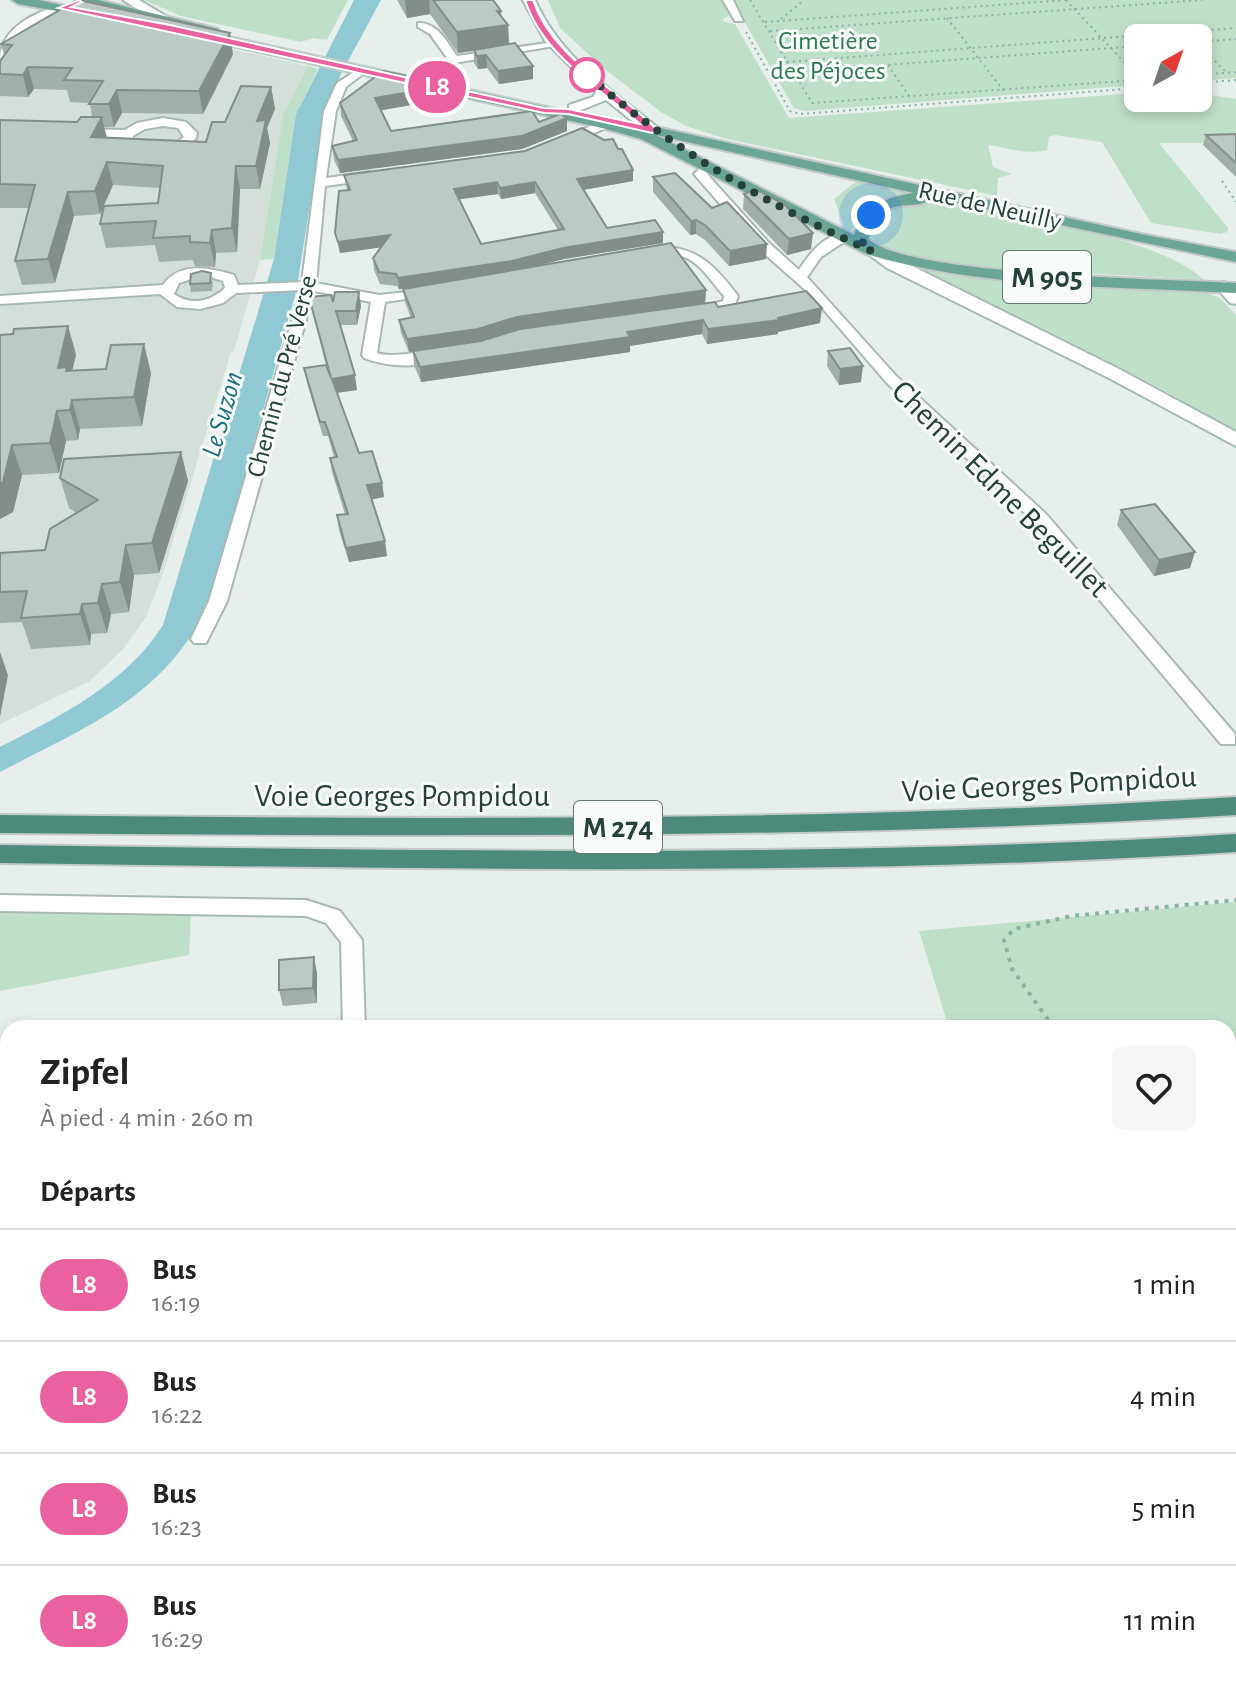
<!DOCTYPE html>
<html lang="fr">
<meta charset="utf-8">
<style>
:root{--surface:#fff;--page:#f6f6f6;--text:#222;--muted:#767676;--line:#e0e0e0}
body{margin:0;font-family:"Alegreya Sans",sans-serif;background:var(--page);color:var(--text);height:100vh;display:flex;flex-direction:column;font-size:30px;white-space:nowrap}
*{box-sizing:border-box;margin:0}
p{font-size:26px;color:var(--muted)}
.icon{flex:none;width:44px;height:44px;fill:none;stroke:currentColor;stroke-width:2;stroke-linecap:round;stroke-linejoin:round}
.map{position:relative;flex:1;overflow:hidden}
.sheet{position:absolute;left:0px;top:1020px;width:1236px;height:672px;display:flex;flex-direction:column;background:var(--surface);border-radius:24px 24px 0 0;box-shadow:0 4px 12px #0003}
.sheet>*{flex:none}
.badge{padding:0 16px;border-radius:26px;font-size:28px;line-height:52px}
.needle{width:52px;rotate:40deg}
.buttons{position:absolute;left:1124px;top:24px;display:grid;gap:16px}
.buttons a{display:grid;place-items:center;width:88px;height:88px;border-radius:12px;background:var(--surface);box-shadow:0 4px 12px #0003;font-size:40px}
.you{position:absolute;width:40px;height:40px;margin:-20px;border:6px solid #fff;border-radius:50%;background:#1a73e8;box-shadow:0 0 0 12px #1a73e833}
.map>.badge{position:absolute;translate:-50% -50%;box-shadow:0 0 0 4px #fff}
h2{padding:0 40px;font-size:30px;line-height:72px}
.round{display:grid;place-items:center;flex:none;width:84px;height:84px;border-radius:12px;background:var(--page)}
.summary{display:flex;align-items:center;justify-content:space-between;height:136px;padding:0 40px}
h1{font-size:38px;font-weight:700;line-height:60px}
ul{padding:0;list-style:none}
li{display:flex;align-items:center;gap:24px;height:112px;padding:0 40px;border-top:2px solid var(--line)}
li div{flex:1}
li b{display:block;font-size:30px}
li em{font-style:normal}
li .badge{min-width:88px;font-weight:700;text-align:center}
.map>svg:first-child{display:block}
.built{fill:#d4dfda}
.green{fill:#bfe0c8}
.water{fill:#8ec9d4}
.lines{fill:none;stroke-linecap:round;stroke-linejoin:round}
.minor-casing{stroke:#a8b8b2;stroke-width:4}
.tertiary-casing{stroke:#a8b8b2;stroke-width:4}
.secondary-casing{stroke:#a4bbb3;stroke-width:4}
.primary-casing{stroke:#c2cac8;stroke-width:4}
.trunk-casing{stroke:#c2cac8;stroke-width:4}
.path-far2{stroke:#86b3a5;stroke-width:2;stroke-dasharray:2 4;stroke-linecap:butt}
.path-far1{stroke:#86b3a5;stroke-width:4;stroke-dasharray:4 6;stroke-linecap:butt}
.path{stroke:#86b3a5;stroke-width:5;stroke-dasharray:5 8;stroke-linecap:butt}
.minor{fill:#fff;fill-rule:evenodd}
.tertiary{fill:#fff;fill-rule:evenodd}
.secondary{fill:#fff;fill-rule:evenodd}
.primary{fill:#6aa596;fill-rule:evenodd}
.trunk{fill:#4c8a7c;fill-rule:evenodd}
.wall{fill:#a1aea9;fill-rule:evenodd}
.shaded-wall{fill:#838d89}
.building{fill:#bbcac4;stroke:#838d89;stroke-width:2;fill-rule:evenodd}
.line{fill:#ea619f;stroke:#fff;stroke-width:2}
.walk{stroke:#24423a;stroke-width:8;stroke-dasharray:0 14.4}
.stop-dot{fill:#fff;stroke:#ea619f;stroke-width:4}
.labels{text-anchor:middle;stroke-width:6;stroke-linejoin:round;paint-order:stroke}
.far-park-label{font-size:26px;fill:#2d7a4b;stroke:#f7fbf9}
.far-street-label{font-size:26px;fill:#24423a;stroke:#f7fbf9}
.far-water-label{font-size:28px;font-style:italic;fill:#1c6f80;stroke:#f7fbf9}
.shield{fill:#f7fbf9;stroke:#637a73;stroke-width:2}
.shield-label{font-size:30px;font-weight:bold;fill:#24423a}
.street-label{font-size:32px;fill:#24423a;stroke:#f7fbf9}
</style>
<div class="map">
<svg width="1236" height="1692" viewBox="0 0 1236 1692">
<rect width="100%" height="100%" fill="#e6efeb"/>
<polygon class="built" points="86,17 308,66 283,115 260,260 234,351 231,352 163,573 146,617 124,648 90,681 0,724 0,76"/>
<g class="green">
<polygon points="144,0 348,0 327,40 313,38 301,42 181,16"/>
<path d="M548,0H722L730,15L723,19L724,22L735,24L789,118L1138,93V98H1198V93L1236,99V143H1159L1228,228L1227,232L1221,234L1151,223L1102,142L1055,135L1049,137L1047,150C1022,155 1011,148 988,145L993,167L1012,174L998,178L997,196L723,138L686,126L661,112L607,71L560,28Z"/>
<polygon points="732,0 1236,0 1236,78 1198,81 1198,38 1138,38 1138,85 805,111 794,108"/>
<polygon points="308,66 318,69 296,114 274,259 260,260 283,115"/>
<path d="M858,180L921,193C889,197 865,206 849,235L838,230L844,226L834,199Z"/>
<path d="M912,201C970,203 1168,238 1203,280L966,266L923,259L876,245L870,234C876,213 893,206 912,201Z"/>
<polygon points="920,268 1059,284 1202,291 1220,298 1236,315 1236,432 1162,389"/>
<polygon points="1236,902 1236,1315 1228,1316 1228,1028 949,1028 919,931"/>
<polygon points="0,910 191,912 189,955 0,991"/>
</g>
<g class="water">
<path d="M354,0H381L341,74L324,118L296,292L210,599C170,695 86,727 0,772V747C59,717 127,683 163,625L274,259L296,114Z"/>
<polygon points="8,1482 8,1684 216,1684 217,1692 0,1692 0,1483"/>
</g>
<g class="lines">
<defs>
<g id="minor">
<polygon points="723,0 733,0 743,21 735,21"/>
<path d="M62,5L67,8L66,10L29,27L0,60C0,28 35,12 62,5Z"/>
<path d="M418,23C437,22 447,42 457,56L554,42L560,45L454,63L450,62L430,34L418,27Z"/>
<path d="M362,67L368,70L346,87L336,111L326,178L370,172L376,176L370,180L325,186L316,283L379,295L435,289V295L385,302L377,353C397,360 434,345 446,355C427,370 386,367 364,358L362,355L371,302L314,291L227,601L206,643H194L191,639L209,601L301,290L236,293L223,303L200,309L177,307L160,294L0,304V296L163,285C180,261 210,268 234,275L238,285L302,282L324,111L337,83ZM204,275L223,281L225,288C210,302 191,306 174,294L179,283Z"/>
<path d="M163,118L186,122L197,133L196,138C177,158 140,163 120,143L121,138L80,137L74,133L80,129L125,130L137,123ZM163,126L178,128L184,137C168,149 150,152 132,142L133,136L145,129Z"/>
<polygon points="605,120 611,124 609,127 566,144 556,141"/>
<path d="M707,162L713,166L707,174L769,243L799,270C809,254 826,232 847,234V240L821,257L807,277L897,377L1046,514L1235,734V744H1221L1034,522L887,383L811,295L759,249L694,174Z"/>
<path d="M666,247C701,249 718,270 738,296L734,307L698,314V308L723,301L724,296C712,283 700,261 681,256C668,253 654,260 643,253Z"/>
<polygon points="0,895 306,900 340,911 362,940 365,1028 343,1028 341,942 326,923 306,916 0,911"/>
<rect x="337" y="1684" width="30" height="8"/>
</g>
<polygon id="tertiary" points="123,0 139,0 169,18 157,21"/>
<g id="secondary">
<path d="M523,0H535C560,57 611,90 657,127V133H647L606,100L579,111H569V105L593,97L596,92L545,41Z"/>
<polygon points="872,246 1119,369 1236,432 1236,446 1107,377 887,268 864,251"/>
<polygon points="1224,282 1236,290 1236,304 1230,303 1216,287"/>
</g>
<g id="primary">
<polygon points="12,0 39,0 102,14 95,18 18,4"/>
<polygon points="75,0 98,0 218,29 211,33"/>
<path d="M202,31L605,120L650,132L651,128L656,127L1141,234L1236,252V262L934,198C909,215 887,189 868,239C909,276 1169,279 1236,283V293C1113,286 985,289 866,254L641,139L602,128L197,38V32ZM656,135L914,193C885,197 864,207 854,235Z"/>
</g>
<g id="trunk">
<path d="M1236,797V815C824,840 412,836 0,833V815C412,819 824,823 1236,797Z"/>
<path d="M1236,834V852C824,878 412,868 0,863V845C412,850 824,859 1236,834Z"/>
</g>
</defs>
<use href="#minor" class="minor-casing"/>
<use href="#tertiary" class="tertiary-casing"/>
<use href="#secondary" class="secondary-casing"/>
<use href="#primary" class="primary-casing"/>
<use href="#trunk" class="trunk-casing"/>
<g class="path-far2">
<polyline points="750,0 812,103 1138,80"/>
<polyline points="1066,0 1138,77"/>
<polyline points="947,18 1004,91"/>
<polyline points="781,19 804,0"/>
<polyline points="765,22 1066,0"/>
<polyline points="770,31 1202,0"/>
<polyline points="746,32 790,111 800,114 1138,88"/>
<polyline points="1199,42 1236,39"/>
<polyline points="1198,44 1227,73"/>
<polyline points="787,62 1236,28"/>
<polyline points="888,65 909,96"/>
<polyline points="793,72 1138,46"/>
<polyline points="1198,75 1236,72"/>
<polyline points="1198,83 1236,80"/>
<polyline points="1222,181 1236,202"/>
</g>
<polyline class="path-far1" points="1054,1028 1012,969 1004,940 1014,929 1071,916 1236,900"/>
<polyline class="path" points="0,1299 8,1297"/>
<use href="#minor" class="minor"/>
<use href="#tertiary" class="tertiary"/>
<use href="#secondary" class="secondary"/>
<use href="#primary" class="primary"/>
<use href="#trunk" class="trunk"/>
</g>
<g class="wall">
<polygon points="397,0 493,0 501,11 501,16 508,25 509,44 533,66 533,79 499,84 487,68 478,69 474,63 474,51 458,53 430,14 407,18"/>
<polygon points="1,44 233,54 203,114 122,113 114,127 104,127 107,137 206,142 225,122 271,87 275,109 267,128 270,143 260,189 240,189 237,252 216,253 215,267 195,266 193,260 159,262 155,245 106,248 100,224 158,203 160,188 113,185 100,214 74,216 55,283 22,285 15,261 29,208 0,208 0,120 77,122 92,117 90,103 70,102 67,90 34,89 28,97 0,96 0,61 4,56"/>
<polygon points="452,98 381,110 391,131 539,122 567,131 522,149 340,173 334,160 332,146 353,141 341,116 340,103"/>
<polygon points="1236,134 1236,177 1203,145 1206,135"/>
<path d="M344,175L633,181L583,190L607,228L663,232V243L564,259L536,266L706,290L705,303L718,307L820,323L778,332V334L707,344L702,334L630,346V352L421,382L414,365L413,352H409L401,333L399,320L411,318L405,302L403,289L418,286L399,289L397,286L380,284L374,270L373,258L381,247L340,253L335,233L347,190ZM535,193L558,230L481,244L459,199L498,194L501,199Z"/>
<polygon points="653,177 766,259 729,266 705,240 696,234 690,235 653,192"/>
<polygon points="744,194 811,249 787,255 743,209"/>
<polygon points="213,281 212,291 191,292 190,284"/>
<polygon points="309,297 361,306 357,325 340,325 357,390 337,393 359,453 382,483 384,497 372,499 387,556 349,562 339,530 337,515 345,514 332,472 330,458 334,457 328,436 323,436 307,383 304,368 326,365 312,311"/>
<polygon points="68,326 76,355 72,371 151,373 142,426 80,429 78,440 66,441 59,473 22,475 13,512 0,519 13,334"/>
<polygon points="828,351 861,382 839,385 827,366"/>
<polygon points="181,452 188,481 159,573 134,575 129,612 111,614 107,633 91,634 90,645 31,649 22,622 0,623 0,553 45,550 77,513 69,508 60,478"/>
<polygon points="1121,510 1190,568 1154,576 1117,525"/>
<polygon points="317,973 317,1003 283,1006 279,990"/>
</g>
<g class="shaded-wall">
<polygon points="405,0 429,0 430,14 407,18"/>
<polygon points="497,11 501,11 502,26 508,25 509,45 458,53 457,32"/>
<polygon points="230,33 233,54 203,114 199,91"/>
<polygon points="486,55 487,68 478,69 477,56"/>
<polygon points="533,66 533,79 499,84 498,71"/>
<polygon points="28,67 34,89 28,97 23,75"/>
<polygon points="451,85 452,98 377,111 375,98"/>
<polygon points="271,87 275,109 267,128 270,143 260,189 256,166 257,121"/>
<polygon points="117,90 122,113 114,127 109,104"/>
<polygon points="102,117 107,140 91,137"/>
<polygon points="567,118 567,131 522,149 340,173 338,160"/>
<polygon points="107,162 113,185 100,214 95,191"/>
<polygon points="236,166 240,189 237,252 232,228"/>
<polygon points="633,170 633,181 577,191 577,179"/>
<polygon points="497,182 498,194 455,200 454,189"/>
<polygon points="535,182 535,193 501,199 500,188"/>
<polygon points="68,192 74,216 55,283 48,259"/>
<polygon points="696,220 696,234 690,235 691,221"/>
<polygon points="212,230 216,253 215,267 210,243"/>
<polygon points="663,232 663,243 564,259 512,272 399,289 398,278 563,248"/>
<polygon points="813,233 811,249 787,255 789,239"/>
<polygon points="390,235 391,246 340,253 338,242"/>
<polygon points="767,244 766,259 729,266 730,251"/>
<polygon points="706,290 705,303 479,342 409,352 407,339 517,317"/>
<polygon points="359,292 361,306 357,325 356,311"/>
<polygon points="822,308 820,323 778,332 778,334 707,344 708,329 778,318"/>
<polygon points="703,320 702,334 630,346 630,352 421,382 420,367"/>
<polygon points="68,326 76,355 70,379 75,396 74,400 70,383 58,368"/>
<polygon points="144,344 151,373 142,426 134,397"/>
<polygon points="863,366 861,382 839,385 840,369"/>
<polygon points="355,375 357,390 334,393 332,379"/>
<polygon points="72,400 80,429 78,440 70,410"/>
<polygon points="57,411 66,441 59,473 50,443"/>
<polygon points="12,445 22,475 13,512 0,519 0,484"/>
<polygon points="181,452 188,481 159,573 152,543"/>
<polygon points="382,483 384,497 369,500 367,485"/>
<polygon points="385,541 387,556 349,562 346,548"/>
<polygon points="126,545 134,575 129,612 120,582"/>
<polygon points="1195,552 1190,568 1154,576 1159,560"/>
<polygon points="102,584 111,614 107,633 98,603"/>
<polygon points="82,604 91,634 90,645 80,614"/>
<polygon points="0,652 8,675 0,717"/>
<polygon points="314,957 317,973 317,1003 313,988"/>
</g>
<g class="building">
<polygon points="77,0 79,0 230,33 199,91 117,90 109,104 89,104 103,81 64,80 72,68 28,67 23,75 0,74 0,61 12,45 1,44"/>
<polygon points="433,0 493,0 501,11 497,11 508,25 457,32"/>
<polygon points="515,43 533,66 498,71 486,55 477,56 474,50"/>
<polygon points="383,71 451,85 375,98 391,131 532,111 539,122 560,114 567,118 522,136 338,160 332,146 357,140 340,103"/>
<polygon points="241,86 271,87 257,121 266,120 256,166 236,166 232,228 212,230 210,243 190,242 190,236 153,238 156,221 100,224 104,206 158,203 163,166 107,162 95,191 68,192 48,259 15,261 35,185 0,184 0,120 77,122 81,117 102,117 91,137 206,142 212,122 225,122"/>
<path d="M582,128L604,140L613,139L618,149H622L633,170L577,179L607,228L655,220L663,232L563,248L512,261L398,278L396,274L379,272L373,258L390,235L338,242L335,233L339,191L350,190L344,175L525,151ZM497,182L500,188L535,182L564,229L481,244L454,189Z"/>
<polygon points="1236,134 1236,163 1206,135"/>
<polygon points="675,173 712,208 727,202 767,244 730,251 705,225 696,220 691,221 653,177"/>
<polygon points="755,189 784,204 813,233 789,239 744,194"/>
<polygon points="671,243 706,290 517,317 478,329 407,339 399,320 414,317 403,289"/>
<polygon points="202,271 211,273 210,283 190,284 191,274"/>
<polygon points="806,291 822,308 778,318 779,320 708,329 703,320 627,332 630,337 420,367 413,351 481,341 520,329 715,302 718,307"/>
<polygon points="335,292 359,292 356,311 336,311 355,375 332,379 359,453 372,451 382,483 367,485 385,541 346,548 337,515 348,514 330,458 337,457 325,422 320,422 304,368 326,365 331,378 309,297 331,295 333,302"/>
<polygon points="68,326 58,368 67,367 66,371 106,369 111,345 144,344 134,397 72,400 70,410 57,411 50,443 12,445 3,482 0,484 0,335 13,334 14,329"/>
<polygon points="850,348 863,366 840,369 828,351"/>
<polygon points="181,452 152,543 126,545 120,582 102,584 98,603 82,604 80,614 21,618 27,591 0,592 0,553 45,550 50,529 98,500 60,478 64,459"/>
<polygon points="1155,504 1195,552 1159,560 1121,510"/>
<polygon points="314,957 313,988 279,990 279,960"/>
</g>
<path class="line" d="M79,0L82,2L71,7L170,25L544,108L568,109L640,124C599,88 542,54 525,0H533C552,58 616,87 657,130L652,133L568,114L544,113L58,8Z"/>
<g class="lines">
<path class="walk" d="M587,75L583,71C672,150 764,203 872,251L860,240L871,215"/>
</g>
<circle class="stop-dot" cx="587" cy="75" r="16"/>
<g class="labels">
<g class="far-park-label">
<text x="828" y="49">Cimetière<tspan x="828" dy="30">des Péjoces</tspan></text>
</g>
<g class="far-street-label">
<text transform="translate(990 205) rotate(13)" y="9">Rue de Neuilly</text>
<text transform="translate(281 376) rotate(-75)" y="9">Chemin du Pré Verse</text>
</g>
<g class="far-water-label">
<text transform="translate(221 414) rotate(-74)" y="10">Le Suzon</text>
</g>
<g class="shield">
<rect x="1003" y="251" width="88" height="52" rx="6"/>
<rect x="574" y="801" width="88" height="52" rx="6"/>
</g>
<g class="shield-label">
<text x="1047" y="287">M 905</text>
<text x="618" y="837">M 274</text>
</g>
<g class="street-label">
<text transform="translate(1001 488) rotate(45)" y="11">Chemin Edme Beguillet</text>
<text transform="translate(1049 783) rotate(-3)" y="11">Voie Georges Pompidou</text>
<text x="402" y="806">Voie Georges Pompidou</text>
</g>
</g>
</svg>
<div class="buttons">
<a><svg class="needle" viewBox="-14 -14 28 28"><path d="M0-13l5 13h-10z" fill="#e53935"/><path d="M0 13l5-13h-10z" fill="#767676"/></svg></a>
</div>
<div class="you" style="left:871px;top:215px"></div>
<b class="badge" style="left:437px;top:87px;background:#ea619f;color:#fff">L8</b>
<section class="sheet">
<div class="summary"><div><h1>Zipfel</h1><p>À pied · 4 min · 260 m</p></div><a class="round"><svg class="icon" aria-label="heart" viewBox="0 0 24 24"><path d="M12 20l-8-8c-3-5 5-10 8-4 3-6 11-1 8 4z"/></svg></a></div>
<h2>Départs</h2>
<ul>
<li><span class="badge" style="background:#ea619f;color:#fff">L8</span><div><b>Bus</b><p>16:19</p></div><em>1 min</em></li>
<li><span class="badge" style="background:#ea619f;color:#fff">L8</span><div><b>Bus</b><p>16:22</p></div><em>4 min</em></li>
<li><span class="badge" style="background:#ea619f;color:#fff">L8</span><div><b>Bus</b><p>16:23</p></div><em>5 min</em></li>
<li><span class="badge" style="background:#ea619f;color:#fff">L8</span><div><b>Bus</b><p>16:29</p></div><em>11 min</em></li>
</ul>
</section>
</div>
